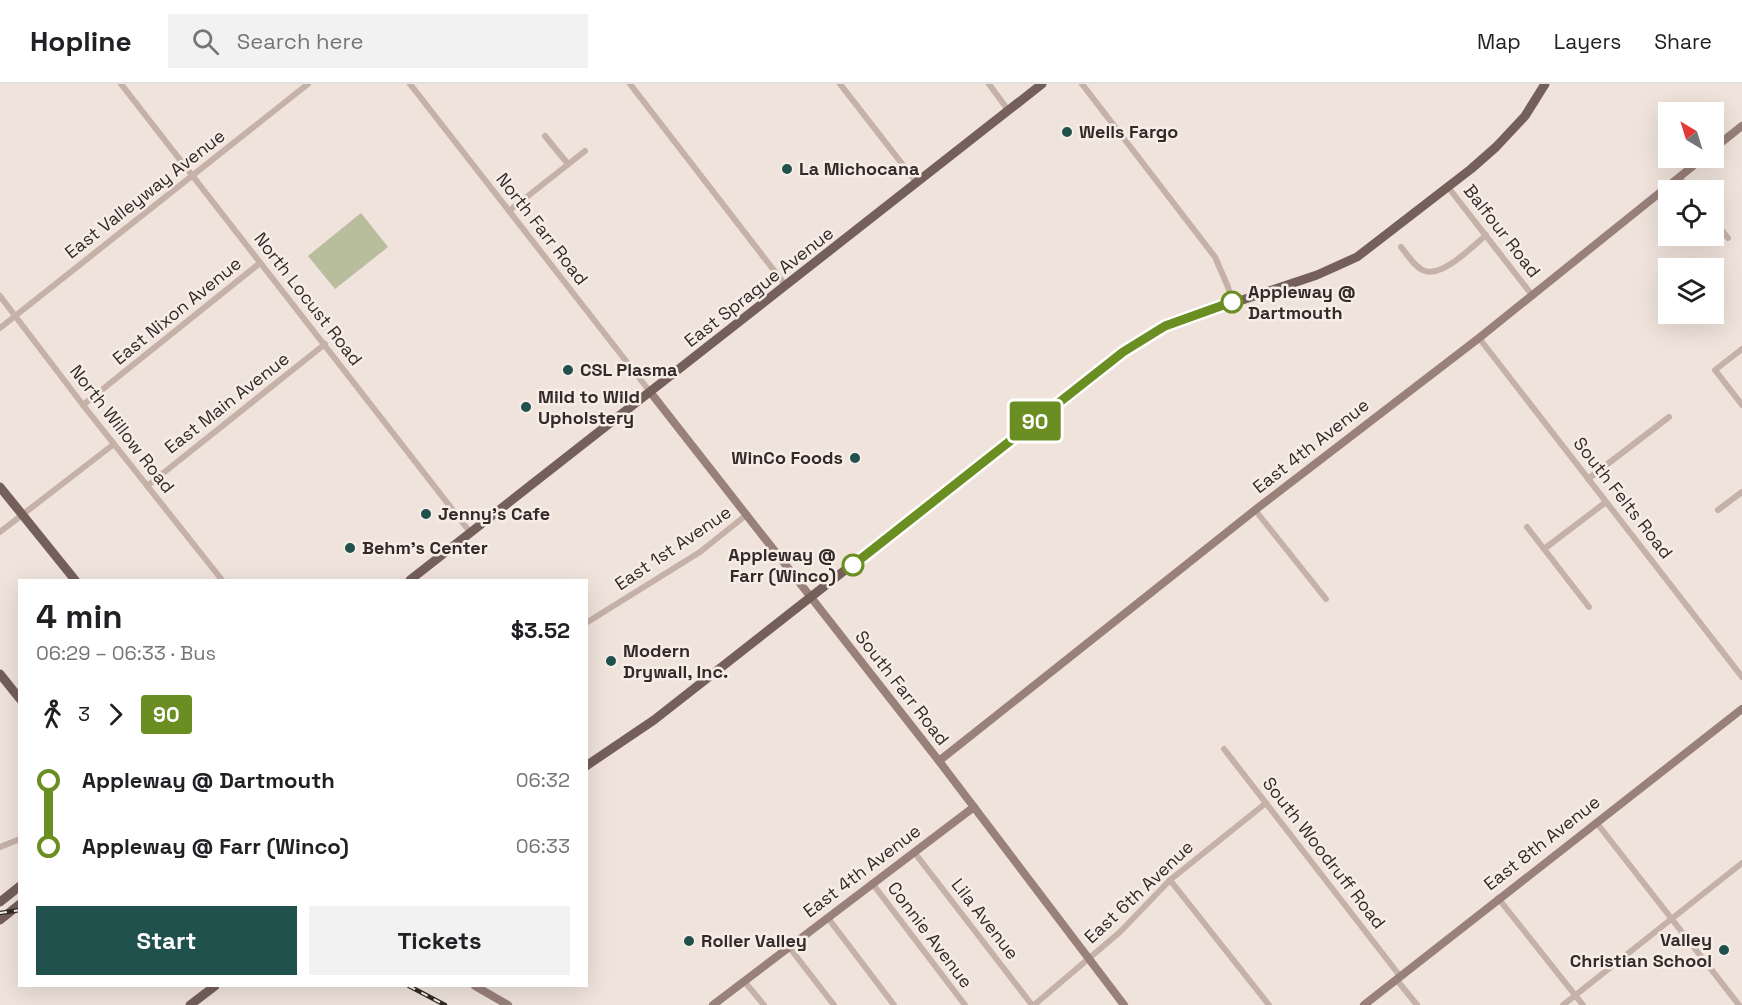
<!DOCTYPE html>
<meta charset="utf-8">
<style>
:root{--surface:#fff;--page:#f2f2f2;--text:#202124;--muted:#757577;--line:#e0e0e0;--accent:#21514d}
body{margin:0;font-family:"Space Grotesk",sans-serif;background:var(--page);color:var(--text);height:100vh;display:flex;flex-direction:column;font-size:22px;white-space:nowrap}
*{box-sizing:border-box;margin:0}
p{font-size:20px;color:var(--muted)}
.icon{flex:none;width:33px;height:33px;fill:none;stroke:currentColor;stroke-width:2;stroke-linecap:round;stroke-linejoin:round}
.map{position:relative;flex:1;overflow:hidden}
.side{position:absolute;left:18px;top:495px;width:570px;height:408px;display:flex;flex-direction:column;background:var(--surface);border-radius:0px;box-shadow:0 6px 24px #0002}
.side>*{flex:none}
.badge{padding:0 12px;border-radius:4px;font-size:21px;line-height:39px}
.needle{width:39px;rotate:322deg}
.tools{position:absolute;left:1658px;top:18px;display:grid;gap:12px}
.tools a{display:grid;place-items:center;width:66px;height:66px;border-radius:0px;background:var(--surface);box-shadow:0 6px 24px #0002;font-size:30px}
.map>.badge{position:absolute;translate:-50% -50%;box-shadow:0 0 0 3px #fff}
.legs{display:flex;align-items:center;gap:9px;height:66px;padding:0 18px;font-size:20px}
.legs p{margin-inline-start:auto}
.summary{display:flex;align-items:center;justify-content:space-between;height:102px;padding:0 18px}
h1{font-size:33px;font-weight:700;line-height:45px}
.primary-button{display:flex;gap:12px;margin-top:auto;padding:12px 18px}
.primary-button a{flex:1;height:69px;border-radius:0px;background:var(--accent);color:#fff;font-size:24px;font-weight:700;line-height:69px;text-align:center}
.primary-button a+a{background:var(--page);color:var(--text)}
ul{padding:0 18px;list-style:none}
li{display:flex;align-items:center;gap:21px;height:66px;font-size:22px}
li i{display:grid;place-items:center;width:9px;height:100%;margin:0 8px;background:currentColor}
li i::after{content:'';width:15px;height:15px;margin:-8px;border:4px solid;border-radius:50%;background:var(--surface)}
li p{margin-inline-start:auto}
li:first-child i{background:linear-gradient(#0000 50%,currentColor 0)}
li:last-child i{background:linear-gradient(currentColor 50%,#0000 0)}
header{display:flex;align-items:center;gap:36px;box-sizing:border-box;height:84px;padding:0 30px;background:var(--surface);border-bottom:2px solid var(--line)}
header strong{font-size:28px}
nav{display:flex;gap:33px;margin-inline-start:auto;font-size:21px}
.search{width:420px;height:54px;background:var(--page);display:flex;align-items:center;gap:15px;box-sizing:border-box;padding:0 21px;border-radius:0px;color:var(--muted);font-size:22px}
.map>svg:first-child{display:block}
.green{fill:#b7bd9d}
.lines{fill:none;stroke-linecap:round;stroke-linejoin:round}
.street{stroke:#c6b1a9;stroke-width:6}
.secondary{stroke:#99817a;stroke-width:8}
.primary{stroke:#745f5a;stroke-width:9}
.rail-casing{stroke:#342a28;stroke-width:4.5}
.rail{stroke:#f7ede7;stroke-width:2;stroke-dasharray:7;stroke-linecap:butt}
.line-1-casing{stroke:#fff;stroke-width:14}
.line-1{stroke:#6b8e23;stroke-width:9}
.poi-dot{fill:#21514d;stroke:#f7ede7;stroke-width:2}
.stop-1-dot{fill:#fff;stroke:#6b8e23;stroke-width:3}
.labels{text-anchor:middle;stroke-width:5;stroke-linejoin:round;paint-order:stroke}
.poi-label{font-size:18px;font-weight:bold;fill:#342a28;stroke:#f7ede7;text-anchor:start}
.street-label{font-size:18px;fill:#342a28;stroke:#f7ede7}
.stop-label{font-size:18px;font-weight:bold;fill:#342a28;stroke:#f7ede7;text-anchor:start}
</style>
<header>
<strong>Hopline</strong>
<div class="search"><svg class="icon" aria-label="search" viewBox="0 0 24 24"><circle cx="10" cy="10" r="6"/><path d="M15 15l6 6"/></svg>Search here</div>
<nav><a>Map</a><a>Layers</a><a>Share</a></nav>
</header>
<div class="map">
<svg width="1742" height="921" viewBox="0 0 1742 921">
<rect width="100%" height="100%" fill="#efe3db"/>
<polygon class="green" points="361,129 388,163 335,205 308,172"/>
<g class="lines">
<g class="street">
<polyline points="121,0 470,448"/>
<polyline points="410,0 651,309"/>
<polyline points="630,0 786,202"/>
<polyline points="840,0 917,99"/>
<polyline points="989,0 1008,26"/>
<polyline points="1082,0 1215,173 1228,203 1232,218"/>
<polyline points="545,52 568,80"/>
<polyline points="1679,93 1690,106"/>
<polyline points="1448,103 1532,211"/>
<polyline points="509,127 585,67"/>
<polyline points="1713,135 1728,154"/>
<path d="M1401,163C1408,171 1415,184 1425,187C1443,193 1473,162 1486,151"/>
<polyline points="0,212 83,321 222,496"/>
<polyline points="0,244 308,0"/>
<polyline points="1479,254 1742,593"/>
<polyline points="1742,265 1715,286 1742,321"/>
<polyline points="83,321 260,179"/>
<polyline points="1588,395 1669,333"/>
<polyline points="147,402 325,260"/>
<polyline points="1255,426 1326,515"/>
<polyline points="1718,426 1742,408"/>
<polyline points="1527,443 1589,523"/>
<polyline points="0,448 114,360"/>
<polyline points="1544,465 1606,418"/>
<polyline points="586,539 700,468 745,432"/>
<polyline points="1224,665 1400,892"/>
<polyline points="1596,738 1739,921"/>
<polyline points="0,763 20,755"/>
<polyline points="914,768 1032,921"/>
<polyline points="1170,796 1269,921"/>
<polyline points="872,799 965,921"/>
<polyline points="1498,814 1583,921"/>
<polyline points="828,834 894,921"/>
<polyline points="789,863 834,921"/>
<polyline points="1396,895 1417,921"/>
<polyline points="744,897 764,921"/>
<polyline points="1034,921 1120,848 1170,796 1266,719"/>
<polyline points="1563,921 1742,779"/>
</g>
<g class="secondary">
<polyline points="1713,65 1742,42"/>
<polyline points="651,309 939,677 1124,921"/>
<polyline points="939,677 1255,426 1479,254 1703,74"/>
<polyline points="475,902 508,921"/>
<polyline points="713,921 974,723"/>
<polyline points="1364,921 1742,625"/>
</g>
<g class="primary">
<polyline points="0,403 75,496"/>
<polyline points="410,496 1042,0"/>
<polyline points="0,590 20,615"/>
<polyline points="586,682 654,636 1123,268 1165,242 1317,191 1357,173 1471,85 1496,63 1525,32 1545,0"/>
<polyline points="0,818 20,802"/>
<polyline points="0,836 20,820"/>
<polyline points="190,921 215,902"/>
</g>
<defs>
<g id="rail">
<polyline points="0,829 20,826"/>
<polyline points="409,902 445,921"/>
</g>
</defs>
<use href="#rail" class="rail-casing"/>
<use href="#rail" class="rail"/>
</g>
<g class="lines">
<defs>
<polyline id="line-1" points="853,481 1123,268 1165,242 1232,218"/>
</defs>
<use href="#line-1" class="line-1-casing"/>
<use href="#line-1" class="line-1"/>
</g>
<g class="poi-dot">
<circle cx="1067" cy="48" r="6"/>
<circle cx="787" cy="85" r="6"/>
<circle cx="568" cy="286" r="6"/>
<circle cx="526" cy="323" r="6"/>
<circle cx="855" cy="374" r="6"/>
<circle cx="426" cy="430" r="6"/>
<circle cx="350" cy="464" r="6"/>
<circle cx="611" cy="577" r="6"/>
<circle cx="689" cy="857" r="6"/>
<circle cx="1724" cy="866" r="6"/>
</g>
<g class="stop-1-dot">
<circle cx="1232" cy="218" r="10"/>
<circle cx="853" cy="481" r="10"/>
</g>
<g class="labels">
<g class="poi-label">
<text x="1079" y="54">Wells Fargo</text>
<text x="799" y="91">La Michocana</text>
<text x="580" y="292">CSL Plasma</text>
<text x="538" y="319">Mild to Wild<tspan x="538" dy="21">Upholstery</tspan></text>
<text x="843" y="380" text-anchor="end">WinCo Foods</text>
<text x="438" y="436">Jenny's Cafe</text>
<text x="362" y="470">Behm's Center</text>
<text x="623" y="573">Modern<tspan x="623" dy="21">Drywall, Inc.</tspan></text>
<text x="1712" y="862" text-anchor="end">Valley<tspan x="1712" dy="21">Christian School</tspan></text>
<text x="701" y="863">Roller Valley</text>
</g>
<g class="street-label">
<text transform="translate(145 110) rotate(-38)" y="6">East Valleyway Avenue</text>
<text transform="translate(542 145) rotate(52)" y="6">North Farr Road</text>
<text transform="translate(1502 147) rotate(52)" y="6">Balfour Road</text>
<text transform="translate(759 203) rotate(-38)" y="6">East Sprague Avenue</text>
<text transform="translate(308 215) rotate(52)" y="6">North Locust Road</text>
<text transform="translate(177 227) rotate(-39)" y="6">East Nixon Avenue</text>
<text transform="translate(227 319) rotate(-38)" y="6">East Main Avenue</text>
<text transform="translate(122 345) rotate(52)" y="6">North Willow Road</text>
<text transform="translate(1311 362) rotate(-38)" y="6">East 4th Avenue</text>
<text transform="translate(1623 414) rotate(52)" y="6">South Felts Road</text>
<text transform="translate(673 464) rotate(-34)" y="6">East 1st Avenue</text>
<text transform="translate(902 604) rotate(52)" y="6">South Farr Road</text>
<text transform="translate(1542 759) rotate(-38)" y="6">East 8th Avenue</text>
<text transform="translate(1324 769) rotate(52)" y="6">South Woodruff Road</text>
<text transform="translate(862 787) rotate(-37)" y="6">East 4th Avenue</text>
<text transform="translate(1139 808) rotate(-43)" y="6">East 6th Avenue</text>
<text transform="translate(985 835) rotate(52)" y="6">Lila Avenue</text>
<text transform="translate(930 851) rotate(53)" y="6">Connie Avenue</text>
</g>
<g class="stop-label">
<text x="1248" y="214">Appleway @<tspan x="1248" dy="21">Dartmouth</tspan></text>
<text x="836" y="477" text-anchor="end">Appleway @<tspan x="836" dy="21">Farr (Winco)</tspan></text>
</g>
</g>
</svg>
<div class="tools">
<a><svg class="needle" viewBox="-14 -14 28 28"><path d="M0-13l5 13h-10z" fill="#e53935"/><path d="M0 13l5-13h-10z" fill="#757577"/></svg></a>
<a><svg class="icon" aria-label="locate" viewBox="0 0 24 24"><circle cx="12" cy="12" r="6"/><path d="M12 2v4M12 18v4M2 12h4M18 12h4"/></svg></a>
<a><svg class="icon" aria-label="layers" viewBox="0 0 24 24"><path d="M12 4l9 5-9 5-9-5zM3 14l9 5 9-5"/></svg></a>
</div>
<b class="badge" style="left:1035px;top:337px;background:#6b8e23;color:#fff">90</b>
<section class="side">
<div class="summary"><div><h1>4 min</h1><p>06:29 – 06:33 · Bus</p></div><b>$3.52</b></div>
<div class="legs"><svg class="icon" aria-label="walk" viewBox="0 0 24 24"><circle cx="13" cy="4" r="2"/><path d="M13 8l-2 6 4 7M11 14l-3 7M7 12l3-4h3l4 4"/></svg>3<svg class="icon" aria-label="forward" viewBox="0 0 24 24"><path d="M9 5l7 7-7 7"/></svg><b class="badge" style="background:#6b8e23;color:#fff">90</b></div>
<ul>
<li><i style="color:#6b8e23"></i><b>Appleway @ Dartmouth</b><p>06:32</p></li>
<li><i style="color:#6b8e23"></i><b>Appleway @ Farr (Winco)</b><p>06:33</p></li>
</ul>
<div class="primary-button"><a>Start</a><a>Tickets</a></div>
</section>
</div>
